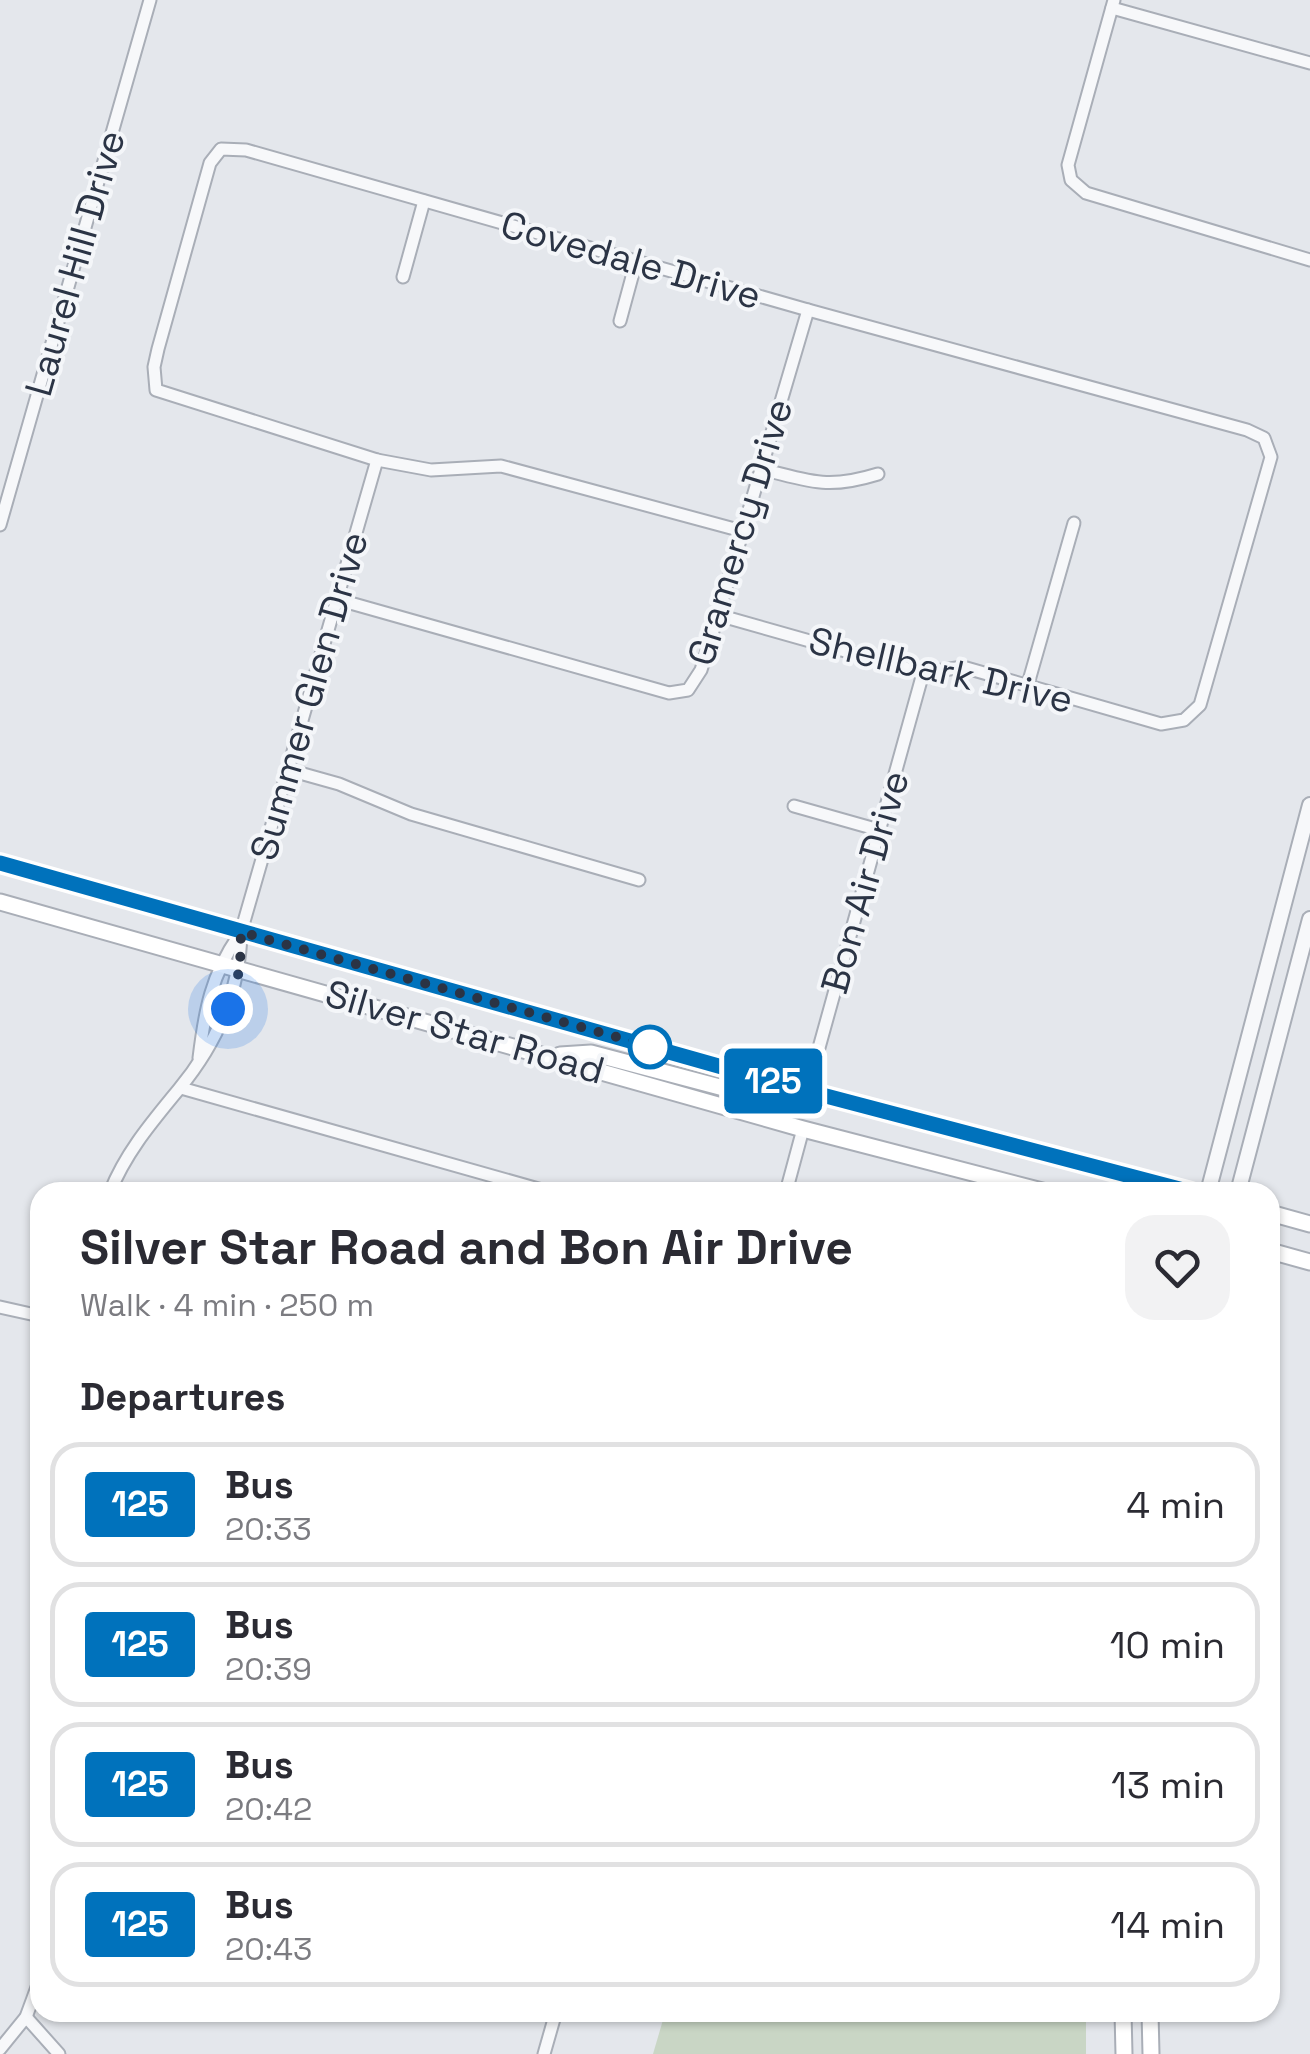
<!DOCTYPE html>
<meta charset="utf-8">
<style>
:root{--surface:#fff;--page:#f2f2f3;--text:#2b2b33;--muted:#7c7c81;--line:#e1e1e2}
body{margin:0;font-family:"Space Grotesk",sans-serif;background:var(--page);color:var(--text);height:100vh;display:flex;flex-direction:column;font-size:38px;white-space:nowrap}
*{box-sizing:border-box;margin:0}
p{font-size:32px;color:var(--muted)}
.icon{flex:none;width:55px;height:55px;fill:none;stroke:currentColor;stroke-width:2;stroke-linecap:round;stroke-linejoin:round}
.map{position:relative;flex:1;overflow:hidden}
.sheet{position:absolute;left:30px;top:1182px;width:1250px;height:840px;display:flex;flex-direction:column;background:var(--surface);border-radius:30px;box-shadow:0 2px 8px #0004}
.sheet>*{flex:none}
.badge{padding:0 20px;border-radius:8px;font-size:35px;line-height:65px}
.you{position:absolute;width:50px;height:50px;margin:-25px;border:8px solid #fff;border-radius:50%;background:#1a73e8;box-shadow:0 0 0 15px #1a73e833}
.map>.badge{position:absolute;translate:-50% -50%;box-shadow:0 0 0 5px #fff}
h2{padding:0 50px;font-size:38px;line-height:90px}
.round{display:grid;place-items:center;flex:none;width:105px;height:105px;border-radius:30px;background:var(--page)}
.overview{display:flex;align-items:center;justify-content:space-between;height:170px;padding:0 50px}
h1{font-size:48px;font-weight:800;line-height:75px}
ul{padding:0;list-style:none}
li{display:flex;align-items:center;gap:30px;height:125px;margin:0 20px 15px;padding:0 30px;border:5px solid var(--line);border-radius:30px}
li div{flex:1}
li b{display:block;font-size:38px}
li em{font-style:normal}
li .badge{min-width:110px;font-weight:700;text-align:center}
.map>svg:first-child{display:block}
.green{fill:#c9d6c5}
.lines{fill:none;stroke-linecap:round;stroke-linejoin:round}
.minor-casing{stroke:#a9aeb7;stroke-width:15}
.tertiary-casing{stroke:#a9aeb7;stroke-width:18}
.secondary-casing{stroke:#a9aeb7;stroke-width:19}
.minor{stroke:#f7f8fa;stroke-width:11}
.tertiary{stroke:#f7f8fa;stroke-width:14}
.secondary{stroke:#fff;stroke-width:15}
.line-casing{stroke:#fff;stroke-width:22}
.line{stroke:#0072bc;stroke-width:15}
.walk{stroke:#2b3445;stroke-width:10;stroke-dasharray:0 18}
.stop-dot{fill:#fff;stroke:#0072bc;stroke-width:5}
.labels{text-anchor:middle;stroke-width:8;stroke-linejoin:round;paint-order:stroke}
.street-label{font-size:38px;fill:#2b3445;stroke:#f4f6f9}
</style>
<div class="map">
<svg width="1310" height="2054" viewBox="0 0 1310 2054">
<rect width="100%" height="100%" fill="#e4e7ec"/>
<polygon class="green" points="665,2013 1086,2013 1086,2054 653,2054"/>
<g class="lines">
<defs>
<g id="minor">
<polyline points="1114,0 1068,165 1071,180 1086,193 1310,260"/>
<polyline points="1112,8 1310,63"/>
<polyline points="403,277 424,201"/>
<polyline points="620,321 636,262"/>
<path d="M761,469C811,481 826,490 878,474"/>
<polyline points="0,525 150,0"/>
<polyline points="336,599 669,693 688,690 701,670 718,615 808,310"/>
<polyline points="718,615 923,673 963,667 1161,724 1184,720 1200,705 1271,457 1264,438 1247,430 808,310 246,150 221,149 210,163 158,349 154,367 156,390 377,460 431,470 501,466 742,531"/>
<polyline points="1028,684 1074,523"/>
<polyline points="289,770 339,784 411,814 639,880"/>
<polyline points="794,806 879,830"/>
<path d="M199,1058C205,1009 211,976 239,935"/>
<polyline points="181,1088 549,1192"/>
<polyline points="807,1091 923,673"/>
<path d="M110,1192C126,1152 152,1122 179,1089C217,1043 240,991 241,932L377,460"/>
<polyline points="786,1192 803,1129"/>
<polyline points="0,1307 40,1316"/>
<polyline points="26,2017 59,2054"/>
<polyline points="0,2049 26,2017 40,1979"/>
<polyline points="544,2054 556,2012"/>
</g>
<g id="tertiary">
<polyline points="1208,1192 1310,805"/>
<polyline points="1238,1192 1310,919"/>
</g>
<g id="secondary">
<polyline points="0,863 807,1091 1190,1192"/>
<polyline points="0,902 803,1129 1046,1192"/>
<polyline points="560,1055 591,1053 750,1095 782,1100 807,1091"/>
<polyline points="1270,1213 1310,1224"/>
<polyline points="1270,1251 1310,1262"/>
<polyline points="1123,2012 1124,2054"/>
<polyline points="1150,2012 1151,2054"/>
</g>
</defs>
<use href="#minor" class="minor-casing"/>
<use href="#tertiary" class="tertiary-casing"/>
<use href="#secondary" class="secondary-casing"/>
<use href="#minor" class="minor"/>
<use href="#tertiary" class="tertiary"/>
<use href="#secondary" class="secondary"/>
</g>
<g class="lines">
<defs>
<polyline id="line" points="0,863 807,1091 1191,1192"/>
</defs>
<use href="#line" class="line-casing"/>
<use href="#line" class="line"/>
<polyline class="walk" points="228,1009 240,968 241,932 656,1048 650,1047"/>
</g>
<circle class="stop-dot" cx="650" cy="1047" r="20"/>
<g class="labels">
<g class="street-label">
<text transform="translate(631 260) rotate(16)" y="13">Covedale Drive</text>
<text transform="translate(75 263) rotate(-74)" y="13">Laurel Hill Drive</text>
<text transform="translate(740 532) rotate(-73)" y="13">Gramercy Drive</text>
<text transform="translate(941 670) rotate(13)" y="13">Shellbark Drive</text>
<text transform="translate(309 696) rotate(-74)" y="13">Summer Glen Drive</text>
<text transform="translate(865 882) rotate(-74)" y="13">Bon Air Drive</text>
<text transform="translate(465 1032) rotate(16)" y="13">Silver Star Road</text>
</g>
</g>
</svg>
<div class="you" style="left:228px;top:1009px"></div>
<b class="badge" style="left:773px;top:1081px;background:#0072bc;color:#fff">125</b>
<section class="sheet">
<div class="overview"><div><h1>Silver Star Road and Bon Air Drive</h1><p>Walk · 4 min · 250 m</p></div><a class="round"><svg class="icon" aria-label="heart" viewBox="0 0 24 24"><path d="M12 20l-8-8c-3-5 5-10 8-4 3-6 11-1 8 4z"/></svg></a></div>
<h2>Departures</h2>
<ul>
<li><span class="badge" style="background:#0072bc;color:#fff">125</span><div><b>Bus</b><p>20:33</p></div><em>4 min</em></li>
<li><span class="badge" style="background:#0072bc;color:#fff">125</span><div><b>Bus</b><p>20:39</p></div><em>10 min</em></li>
<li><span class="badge" style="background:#0072bc;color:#fff">125</span><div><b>Bus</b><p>20:42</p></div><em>13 min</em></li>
<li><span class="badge" style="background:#0072bc;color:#fff">125</span><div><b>Bus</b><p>20:43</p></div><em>14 min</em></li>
</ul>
</section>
</div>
